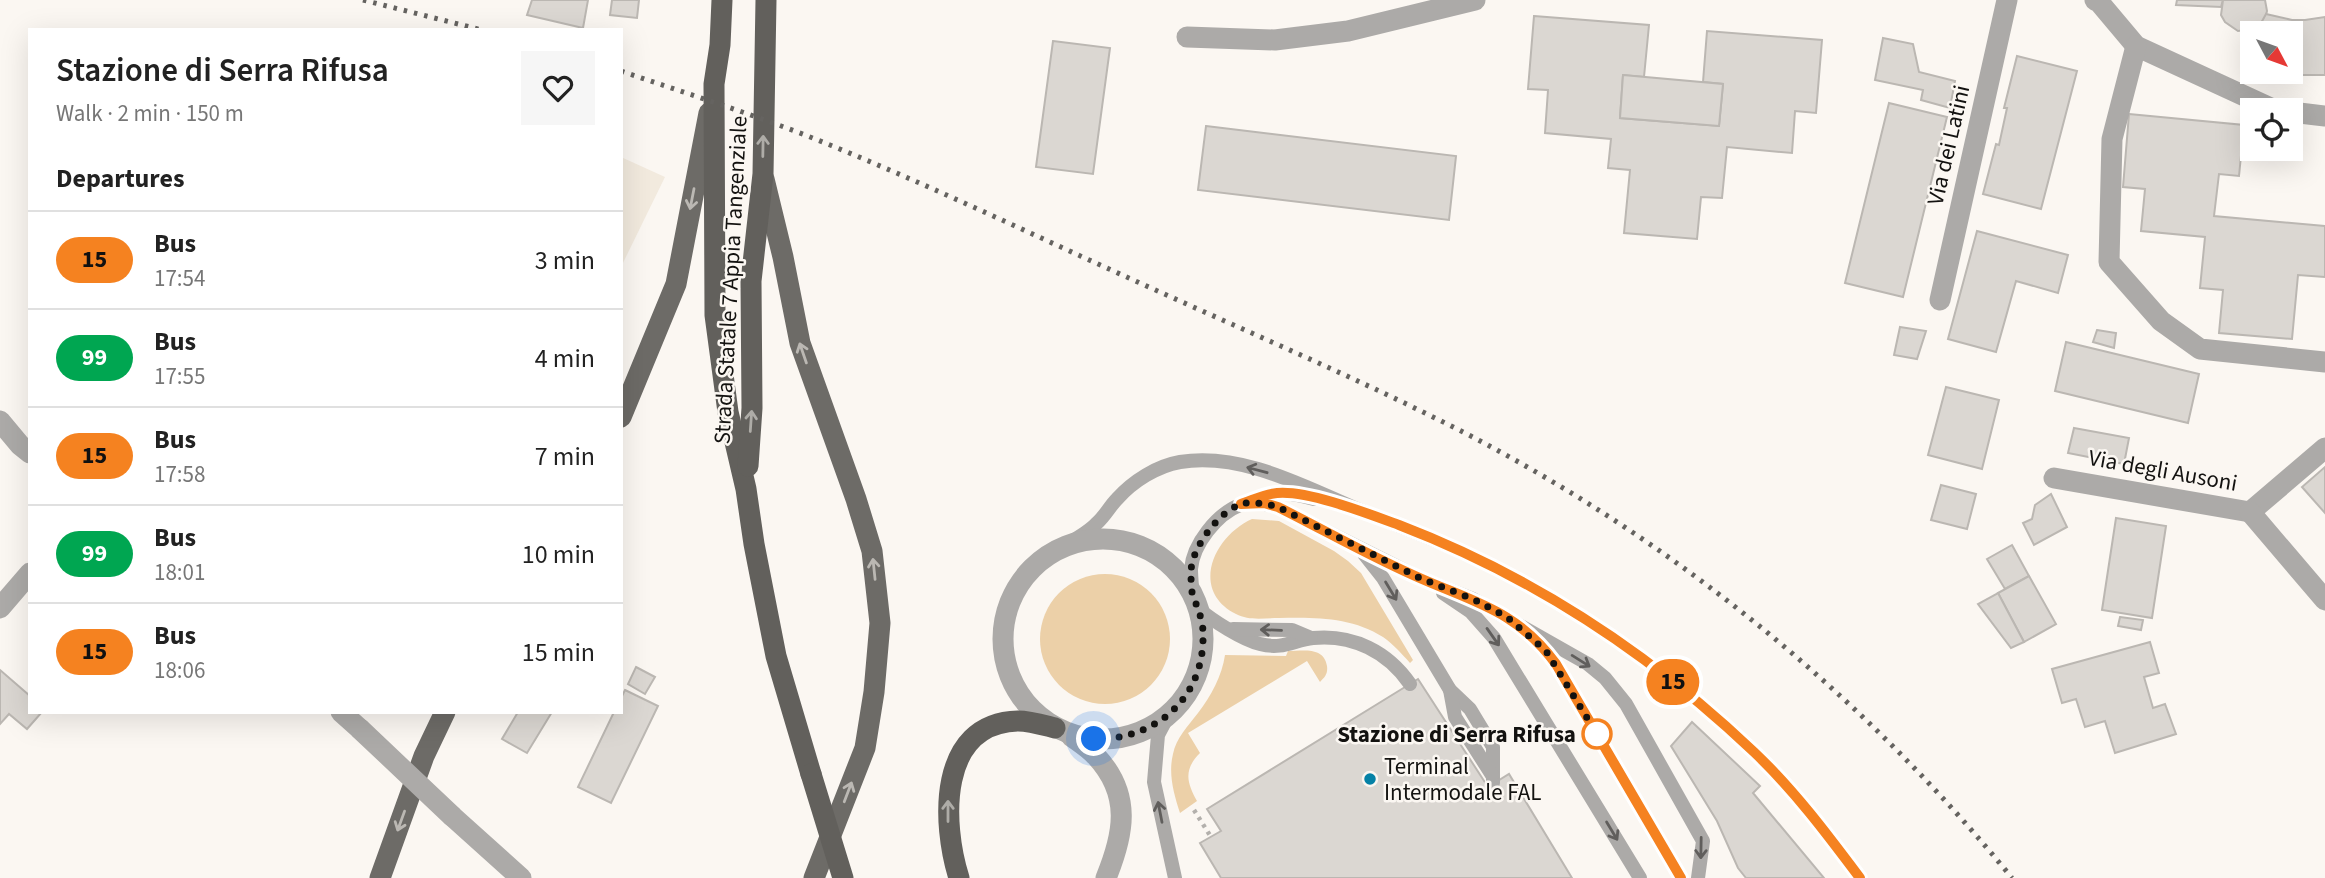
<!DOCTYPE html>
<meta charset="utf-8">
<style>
:root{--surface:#fff;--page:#f6f6f6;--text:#222;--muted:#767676;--line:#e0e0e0}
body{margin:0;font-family:"Source Sans 3",sans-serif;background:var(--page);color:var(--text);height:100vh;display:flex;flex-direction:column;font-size:26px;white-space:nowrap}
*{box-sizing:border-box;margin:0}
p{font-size:23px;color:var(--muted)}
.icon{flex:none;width:38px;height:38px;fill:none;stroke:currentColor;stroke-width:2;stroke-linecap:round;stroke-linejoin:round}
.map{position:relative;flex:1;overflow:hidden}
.side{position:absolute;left:28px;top:28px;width:595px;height:686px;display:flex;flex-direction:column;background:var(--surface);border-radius:0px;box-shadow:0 7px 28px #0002}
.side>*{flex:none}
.badge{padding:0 14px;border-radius:23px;font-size:24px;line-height:46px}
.needle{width:46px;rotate:131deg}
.fabs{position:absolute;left:2240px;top:21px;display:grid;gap:14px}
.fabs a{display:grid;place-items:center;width:63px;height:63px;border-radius:0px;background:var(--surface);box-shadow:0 7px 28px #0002;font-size:35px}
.you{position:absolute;width:35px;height:35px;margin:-18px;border:5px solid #fff;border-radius:50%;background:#1a73e8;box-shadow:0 0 0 10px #1a73e833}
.map>.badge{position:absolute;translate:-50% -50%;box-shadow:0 0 0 4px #fff}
h2{padding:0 28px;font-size:26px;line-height:63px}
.round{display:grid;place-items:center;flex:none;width:74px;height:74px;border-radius:0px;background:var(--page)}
.overview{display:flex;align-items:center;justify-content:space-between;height:119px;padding:0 28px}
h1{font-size:33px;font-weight:600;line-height:52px}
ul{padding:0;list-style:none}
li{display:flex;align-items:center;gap:21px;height:98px;padding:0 28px;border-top:2px solid var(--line)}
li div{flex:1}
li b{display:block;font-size:26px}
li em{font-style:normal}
li .badge{min-width:77px;font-weight:700;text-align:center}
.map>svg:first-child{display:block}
.built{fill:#f2eade}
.green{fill:#ecd0a8}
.building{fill:#dbd7d2;stroke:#bbb7b2;stroke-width:2}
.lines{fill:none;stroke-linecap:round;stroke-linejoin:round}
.path{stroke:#b3b0ac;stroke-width:4.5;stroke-dasharray:3.5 5;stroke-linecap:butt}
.service{stroke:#acaaa8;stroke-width:14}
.minor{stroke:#acaaa8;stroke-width:21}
.tertiary{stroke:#acaaa8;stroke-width:21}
.primary{stroke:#6d6b67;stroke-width:21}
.trunk{stroke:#62605c;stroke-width:21}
.rail{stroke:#656360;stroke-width:5;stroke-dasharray:3.5 7;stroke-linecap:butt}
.tertiary-bridge{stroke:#acaaa8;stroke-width:21}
.trunk-bridge{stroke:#62605c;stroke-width:21}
.oneway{stroke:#aeaca7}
.oneway2{stroke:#bbb8b3}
.oneway3{stroke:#605e5c}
.line-casing{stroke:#fff;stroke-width:16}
.line{stroke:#f58220;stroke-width:10}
.walk{stroke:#131210;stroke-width:7;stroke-dasharray:0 12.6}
.stop-dot{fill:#fff;stroke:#f58220;stroke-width:3.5}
.poi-dot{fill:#0581a6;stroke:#fbf7f2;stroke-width:2.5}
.labels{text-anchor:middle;stroke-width:5;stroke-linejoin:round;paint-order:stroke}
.street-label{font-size:23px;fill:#131210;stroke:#fbf7f2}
.stop-label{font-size:23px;font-weight:bold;fill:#131210;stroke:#fbf7f2;text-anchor:end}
.poi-label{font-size:23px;fill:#131210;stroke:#fbf7f2;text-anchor:start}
</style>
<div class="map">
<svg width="2325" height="878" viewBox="0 0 2325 878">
<rect width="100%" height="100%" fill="#fbf7f2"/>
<polygon class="built" points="621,157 665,177 621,267"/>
<g class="green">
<path d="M1252,519L1279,521L1334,551L1348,561L1361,573L1413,660L1410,663C1402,654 1393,644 1383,637C1352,617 1314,617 1279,618C1264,618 1249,621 1236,614C1189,590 1214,536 1252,519Z"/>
<circle cx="1105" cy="639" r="65"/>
<path d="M1288,651C1302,651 1324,646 1327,666C1328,674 1325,677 1320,682L1307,661L1188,733L1200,753C1183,770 1187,783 1197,801L1180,813C1174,794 1168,774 1173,754C1176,738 1188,726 1198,713C1211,696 1222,676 1225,655L1286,656Z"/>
</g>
<g class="building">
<polygon points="532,0 588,0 583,28 527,15"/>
<polygon points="612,0 639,0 637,18 610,15"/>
<polygon points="2177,0 2223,0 2221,7 2176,5"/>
<polygon points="2223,0 2265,0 2267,11 2265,19 2253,29 2238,31 2225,22 2221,15"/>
<polygon points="2266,14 2292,20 2305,20 2325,17 2325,75 2291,75 2273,72 2291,72 2291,33 2252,33 2252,65 2241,59 2242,31 2253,29 2260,25"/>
<polygon points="1534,16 1649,25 1644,77 1623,75 1620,118 1719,126 1723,84 1703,82 1707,31 1822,40 1816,113 1795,111 1792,153 1727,147 1722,198 1701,197 1697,239 1624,233 1630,170 1608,168 1611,139 1545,133 1548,90 1528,89"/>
<polygon points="1883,38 1913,44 1919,72 1955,81 1950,108 1921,100 1923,90 1875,80"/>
<polygon points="1053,41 1110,48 1093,174 1036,167"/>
<polygon points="2017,56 2077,71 2041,209 1983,194 1996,144 1999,145 2007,108 2004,108"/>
<polygon points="1623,75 1723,84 1719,126 1620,118"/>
<polygon points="1889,103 1947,117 1903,297 1845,283"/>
<polygon points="2129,114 2244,125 2239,176 2219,174 2214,216 2325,226 2325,277 2298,275 2292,339 2219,333 2223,290 2200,288 2205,237 2141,231 2145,189 2123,187"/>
<polygon points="1206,126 1456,156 1449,220 1198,190"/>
<polygon points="1977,231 2068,255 2058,293 2016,281 1996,352 1948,339"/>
<polygon points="1900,327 1926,331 1917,359 1894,355"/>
<polygon points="2097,330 2116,333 2114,348 2093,342"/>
<polygon points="2066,342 2199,374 2188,423 2055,391"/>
<polygon points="1946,387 1999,400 1982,469 1928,455"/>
<polygon points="2074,428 2129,438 2124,464 2068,453"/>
<polygon points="2325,467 2325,513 2302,487"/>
<polygon points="1941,485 1976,494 1967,529 1931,520"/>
<polygon points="2051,494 2067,527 2034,545 2023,523 2032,519 2035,505"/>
<polygon points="2116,518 2166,526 2152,618 2102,610"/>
<polygon points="2012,545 2029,576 2005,589 1987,559"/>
<polygon points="2029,576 2056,624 2024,642 1998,593"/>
<polygon points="1998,593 2024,642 2011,648 1978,604"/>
<polygon points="2120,617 2143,620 2141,630 2118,626"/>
<polygon points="2150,642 2159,673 2144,677 2153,708 2165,704 2176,734 2115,753 2105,721 2085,727 2076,699 2062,703 2052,669"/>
<polygon points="636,667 655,677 645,694 628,684"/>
<polygon points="0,670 30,696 30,712 42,712 27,729 9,714 0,724"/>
<polygon points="1418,679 1488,787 1509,774 1572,878 1221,878 1200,843 1221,831 1207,809"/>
<polygon points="625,690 658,706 611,803 578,787 614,712 621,712 621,698"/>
<polygon points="518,712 552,712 527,753 502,739"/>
<polygon points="1692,722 1760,786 1753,793 1824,878 1746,878 1738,868 1717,821 1671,746"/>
</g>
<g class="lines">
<polyline class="path" points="1194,810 1211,837"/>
<g class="service">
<path d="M1252,500C1276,491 1289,492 1314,499"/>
<path d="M1062,547C1074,540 1088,533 1097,523C1105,516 1110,506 1117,499C1133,481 1157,466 1180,462C1241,452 1303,486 1357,509C1401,527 1446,543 1488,564C1586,613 1676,677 1755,753C1794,791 1827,834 1860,878"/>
<polyline points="1364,554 1383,578 1450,690 1470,709 1493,747 1493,783"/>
<path d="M1192,591C1192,584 1191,576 1191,569C1193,544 1217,514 1240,505C1251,501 1267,504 1278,507L1422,579L1473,599L1588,664L1605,678L1626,704L1703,841L1698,878"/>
<polyline points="1443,593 1471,612 1494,638 1640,878"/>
<path d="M1199,609C1213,621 1243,640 1260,644C1283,650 1294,640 1313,638C1353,634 1388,652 1410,684"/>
<polyline points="1233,629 1292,630 1311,638"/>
<polyline points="1533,637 1556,664 1681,878"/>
<polyline points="1450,690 1455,717 1492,775"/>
<polyline points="1168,716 1158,735 1154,782 1175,878"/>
</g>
<g class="minor">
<polyline points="2095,0 2099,2 2136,46 2275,110"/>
<polyline points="1187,37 1275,40 1348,31 1475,0"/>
<polyline points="2136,46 2112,139 2109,262 2161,321 2200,349 2325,362"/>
<polyline points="2291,112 2325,116"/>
<polyline points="1940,300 2007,0"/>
<polyline points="2054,478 2250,512 2325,448"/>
<polyline points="2250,512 2325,600"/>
<circle cx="1103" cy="639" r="100"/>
<polyline points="0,608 30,573"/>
<path d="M1071,736C1079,742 1089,748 1096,756C1132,795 1124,834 1106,878"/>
</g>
<g class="tertiary">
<polyline points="0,421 20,445 30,453"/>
<polyline points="341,712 360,729"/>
<polyline points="452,816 521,878"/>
</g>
<g class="primary">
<polyline points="764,179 783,257 800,343 856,499 872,551 880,623 874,692 865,748 814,878"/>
<polyline points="621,417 676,284 709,113"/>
<polyline points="380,878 424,756 445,712"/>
</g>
<g class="trunk">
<polyline points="722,0 720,45 714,84 715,315 728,412 746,489 754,544 776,656 811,774"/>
<polyline points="748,466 752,408 751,281 763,174 766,0"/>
<path d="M959,878C942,824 937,723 1018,721C1030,721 1043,725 1055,728"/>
</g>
<g class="rail">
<polyline points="363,0 482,30"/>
<path d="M621,71C691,95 762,117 830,145C938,189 1044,240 1151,288C1255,335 1361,380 1463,432C1674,541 1862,694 2012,878"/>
</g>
<polyline class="tertiary-bridge" points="360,729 452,816"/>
<polyline class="trunk-bridge" points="811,774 843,878"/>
</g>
<defs><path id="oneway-shaft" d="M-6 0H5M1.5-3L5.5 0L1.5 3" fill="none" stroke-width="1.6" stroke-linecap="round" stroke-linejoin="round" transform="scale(1.75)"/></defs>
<g class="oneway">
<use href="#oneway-shaft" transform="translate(763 146) rotate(-89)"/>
<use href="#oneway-shaft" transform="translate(751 421) rotate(-86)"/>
<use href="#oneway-shaft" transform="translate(948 811) rotate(-90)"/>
</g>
<g class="oneway2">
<use href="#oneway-shaft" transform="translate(692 199) rotate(101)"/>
<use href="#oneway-shaft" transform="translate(803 353) rotate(-109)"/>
<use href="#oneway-shaft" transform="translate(874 569) rotate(-96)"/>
<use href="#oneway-shaft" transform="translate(848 792) rotate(-69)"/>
<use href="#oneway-shaft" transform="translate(401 821) rotate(110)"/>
</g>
<g class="oneway3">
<use href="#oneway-shaft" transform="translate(1257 470) rotate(-165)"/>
<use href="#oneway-shaft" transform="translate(1391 591) rotate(59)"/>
<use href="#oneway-shaft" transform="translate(1271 630) rotate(-178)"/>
<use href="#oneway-shaft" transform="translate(1493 637) rotate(55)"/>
<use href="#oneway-shaft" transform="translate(1581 661) rotate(32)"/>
<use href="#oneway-shaft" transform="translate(1160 812) rotate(-101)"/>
<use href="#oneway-shaft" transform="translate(1612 831) rotate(59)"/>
<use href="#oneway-shaft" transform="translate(1701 848) rotate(91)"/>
</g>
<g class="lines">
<defs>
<path id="line" d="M1681,878L1556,664C1518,612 1477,603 1422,579C1373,558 1326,531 1278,507L1264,503L1241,504C1253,500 1265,494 1277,493C1308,490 1369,514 1399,525C1532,576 1651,654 1754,752C1794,790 1827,834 1860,878"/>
</defs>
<use href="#line" class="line-casing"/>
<use href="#line" class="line"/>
<path class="walk" d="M1094,739C1156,740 1205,698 1203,633C1203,618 1196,606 1192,592C1191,586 1191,577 1191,571C1192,547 1219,512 1241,504C1252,501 1267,504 1278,507L1422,579L1473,599L1507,617L1546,651L1597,734"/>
</g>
<circle class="stop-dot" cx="1597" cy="734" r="14"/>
<circle class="poi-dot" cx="1370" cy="779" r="7"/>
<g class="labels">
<g class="street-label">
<text transform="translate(1948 145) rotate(-77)" y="8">Via dei Latini</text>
<text transform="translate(730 280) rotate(-87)" y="8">Strada Statale 7 Appia Tangenziale</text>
<text transform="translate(2163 470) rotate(10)" y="8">Via degli Ausoni</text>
</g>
<g class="stop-label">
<text x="1576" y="742">Stazione di Serra Rifusa</text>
</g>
<g class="poi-label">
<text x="1384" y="774">Terminal<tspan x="1384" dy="26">Intermodale FAL</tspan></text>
</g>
</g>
</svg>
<div class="fabs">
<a><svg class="needle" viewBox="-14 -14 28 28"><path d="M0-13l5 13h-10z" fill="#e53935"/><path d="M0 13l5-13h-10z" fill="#767676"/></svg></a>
<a><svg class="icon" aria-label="locate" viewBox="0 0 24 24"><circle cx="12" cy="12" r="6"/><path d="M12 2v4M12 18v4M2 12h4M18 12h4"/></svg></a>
</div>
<div class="you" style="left:1094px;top:739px"></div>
<b class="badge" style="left:1673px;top:682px;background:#f58220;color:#111">15</b>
<section class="side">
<div class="overview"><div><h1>Stazione di Serra Rifusa</h1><p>Walk · 2 min · 150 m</p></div><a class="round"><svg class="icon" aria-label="heart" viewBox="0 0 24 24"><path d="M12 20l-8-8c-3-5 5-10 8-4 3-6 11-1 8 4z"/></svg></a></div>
<h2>Departures</h2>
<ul>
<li><span class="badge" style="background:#f58220;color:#111">15</span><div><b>Bus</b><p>17:54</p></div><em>3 min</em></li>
<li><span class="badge" style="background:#00a651;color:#fff">99</span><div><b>Bus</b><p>17:55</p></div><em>4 min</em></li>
<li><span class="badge" style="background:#f58220;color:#111">15</span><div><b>Bus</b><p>17:58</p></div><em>7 min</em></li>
<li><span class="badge" style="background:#00a651;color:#fff">99</span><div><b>Bus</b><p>18:01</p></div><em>10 min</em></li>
<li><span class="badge" style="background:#f58220;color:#111">15</span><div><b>Bus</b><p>18:06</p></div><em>15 min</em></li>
</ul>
</section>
</div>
